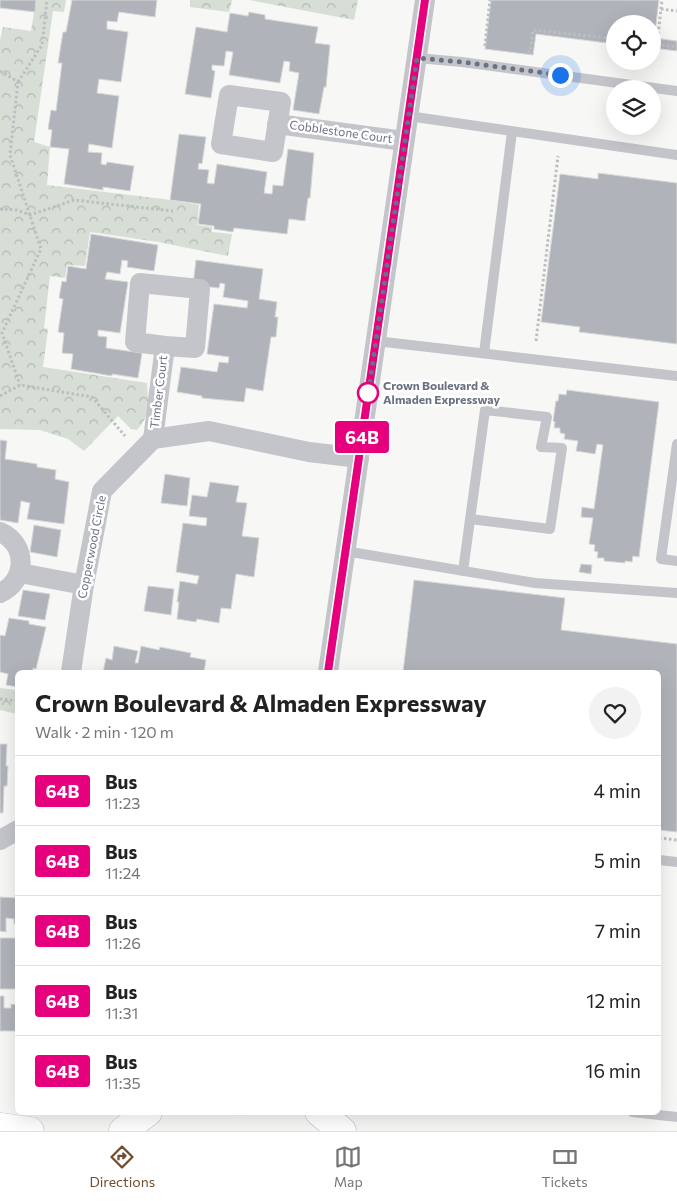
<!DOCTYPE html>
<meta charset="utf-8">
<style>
:root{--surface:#fff;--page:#f2f2f2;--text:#222;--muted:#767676;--line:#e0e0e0;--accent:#714f2d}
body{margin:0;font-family:Commissioner,sans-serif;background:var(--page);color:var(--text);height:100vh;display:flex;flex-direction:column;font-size:19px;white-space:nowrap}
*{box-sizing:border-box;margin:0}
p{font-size:16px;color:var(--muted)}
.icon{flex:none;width:28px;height:28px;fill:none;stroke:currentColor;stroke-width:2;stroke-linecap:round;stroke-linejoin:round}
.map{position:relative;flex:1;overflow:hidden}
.sheet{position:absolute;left:15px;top:670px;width:646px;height:445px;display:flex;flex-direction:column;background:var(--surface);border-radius:8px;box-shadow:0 5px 20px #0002}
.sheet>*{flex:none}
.badge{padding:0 10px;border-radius:4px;font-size:18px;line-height:32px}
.controls{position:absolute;left:606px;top:15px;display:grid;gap:10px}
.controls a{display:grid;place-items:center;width:55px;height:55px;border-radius:50%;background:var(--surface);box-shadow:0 5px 20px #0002;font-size:25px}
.you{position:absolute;width:25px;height:25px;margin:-12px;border:4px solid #fff;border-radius:50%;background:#1a73e8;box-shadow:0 0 0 8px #1a73e833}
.map>.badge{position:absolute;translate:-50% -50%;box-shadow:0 0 0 2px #fff}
.round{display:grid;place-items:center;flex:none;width:52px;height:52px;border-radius:26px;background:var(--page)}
.head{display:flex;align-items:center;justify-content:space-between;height:85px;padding:0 20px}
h1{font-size:24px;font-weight:700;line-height:38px}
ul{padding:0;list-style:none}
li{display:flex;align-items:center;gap:15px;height:70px;padding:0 20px;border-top:1px solid var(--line)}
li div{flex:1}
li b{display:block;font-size:19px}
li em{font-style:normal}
li .badge{min-width:55px;font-weight:700;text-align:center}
.menu{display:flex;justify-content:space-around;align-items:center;height:70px;border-top:1px solid var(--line);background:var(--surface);font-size:14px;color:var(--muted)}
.menu a{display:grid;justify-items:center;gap:2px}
.menu .selected{color:var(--accent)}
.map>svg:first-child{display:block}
.forest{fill:url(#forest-crowns)}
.building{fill:#b0b3ba;stroke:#d8d9d7}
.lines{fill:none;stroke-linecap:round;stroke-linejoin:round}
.primary-casing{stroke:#b7b9bd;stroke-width:29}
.path{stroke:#bdbec1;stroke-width:3;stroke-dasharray:2.5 2.5;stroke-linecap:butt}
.service{stroke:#c4c5ca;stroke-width:10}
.minor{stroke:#c4c5ca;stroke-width:20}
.primary{stroke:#fff;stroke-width:28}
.line-casing{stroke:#fff;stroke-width:11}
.line{stroke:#e6007e;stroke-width:8}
.walk{stroke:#6a7183;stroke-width:5;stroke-dasharray:0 9}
.stop-dot{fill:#fff;stroke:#e6007e;stroke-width:2.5}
.labels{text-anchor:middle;stroke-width:5;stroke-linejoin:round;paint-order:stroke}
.street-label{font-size:12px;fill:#6a7183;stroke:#fff}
.stop-label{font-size:12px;font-weight:bold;fill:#6a7183;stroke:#fff;text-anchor:start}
</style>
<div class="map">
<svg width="677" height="1131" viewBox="0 0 677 1131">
<defs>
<pattern id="forest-crowns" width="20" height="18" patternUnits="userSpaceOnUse" patternTransform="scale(1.25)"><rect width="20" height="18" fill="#d7ded6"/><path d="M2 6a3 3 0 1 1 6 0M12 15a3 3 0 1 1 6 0" fill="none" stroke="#b2b8b3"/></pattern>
</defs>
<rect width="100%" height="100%" fill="#f7f7f5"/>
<g class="forest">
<path d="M36,0H66L64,12L53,11L34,142L50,147L47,185L163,199L199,205L197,225L212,227V232L232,234L228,256L158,242L90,232L85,266L67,265L65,278L50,276L44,328L48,329L43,367L147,383C148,405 152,413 137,430L131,429L118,416L84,451L68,439L40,430L0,429V40L3,27L31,31Z"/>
<polygon points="190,0 232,0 229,12 190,7"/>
<polygon points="249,0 358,0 354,20"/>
<polygon points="0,688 17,690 17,714 0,710"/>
</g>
<g class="building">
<polygon points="0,0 36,0 35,12 0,8"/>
<polygon points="72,0 157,0 155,17 119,12 117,22 107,21 107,29 128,32 121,82 99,79 97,93 119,96 112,148 89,144 88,152 102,153 101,164 106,165 107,162 134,166 130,191 103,187 103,190 64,184 69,149 50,147 52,130 48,129 51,110 56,111 62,63 58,63 63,32 66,32"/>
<polygon points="491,0 659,0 653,48 652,24 615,24 615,44 536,34 533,55 485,49"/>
<polygon points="249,12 265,15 265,19 318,27 315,43 330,45 326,87 324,87 319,114 293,110 299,73 289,71 290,62 284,61 280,83 229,75 233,52 226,51 224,66 212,65 212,70 215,71 211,98 185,94 196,27 227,32 230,13 248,16"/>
<polygon points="655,38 677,41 677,51 653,48"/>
<polygon points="179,134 206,137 202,164 199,163 198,169 209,170 207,183 214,184 217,164 267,172 264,193 272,194 273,185 283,186 288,149 314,153 310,198 308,198 305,221 289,219 287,234 234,228 233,232 214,229 214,226 198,224 201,204 170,200"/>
<polygon points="598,173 677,183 677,344 579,332 580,327 541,322 560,174 598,179"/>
<polygon points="91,234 158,245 154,271 127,267 128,261 122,260 120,274 107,272 105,279 128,282 120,333 98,330 98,336 107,337 106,348 142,353 138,378 112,374 112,376 71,369 73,354 62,353 64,333 58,332 63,299 59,298 62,281 66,282 68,266 86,269"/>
<polygon points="196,260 263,269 259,299 277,302 275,317 278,317 276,337 271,337 263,391 246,388 244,402 202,398 202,396 177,392 181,367 217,372 219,362 228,363 229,357 207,354 214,304 247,308 248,301 223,297 225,284 220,283 219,288 193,285"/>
<polygon points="567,390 659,402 639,557 633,556 632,562 625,561 625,563 604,561 604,558 597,558 598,552 594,551 595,545 589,544 593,518 581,517 582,507 594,509 603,445 597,444 595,454 576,451 578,441 564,439 565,434 560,433 560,428 554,428 555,422 553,421 556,401 558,401 559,394 566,395"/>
<polygon points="0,440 7,441 5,459 37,464 37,467 56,470 55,479 69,482 64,524 27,519 30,503 21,501 18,523 0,520"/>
<polygon points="165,474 190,478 187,506 161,503"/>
<polygon points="210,482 239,486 236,502 247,503 242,536 259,538 254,577 236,574 231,609 221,608 219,623 197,619 196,622 177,619 179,602 177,602 180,581 197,584 199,576 176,572 183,523 206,526 207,518 189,516 192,495 207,497"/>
<polygon points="34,525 61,530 57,557 30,552"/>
<polygon points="581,564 592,565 591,574 579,572"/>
<polygon points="414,580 565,598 561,630 677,644 677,832 659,830 659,672 403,672"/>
<polygon points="148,586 174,589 171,615 144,611"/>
<polygon points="23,590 50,594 45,620 18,616"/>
<polygon points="9,618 29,621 29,624 46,627 36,669 33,668 33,672 18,672 18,687 6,685 8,674 0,672 0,635 5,636"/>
<polygon points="114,646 138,651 135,663 138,663 141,646 159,650 160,647 191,653 190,657 206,660 204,672 103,672 106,658 112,660"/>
<polygon points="0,744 7,744 6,766 8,766 7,786 4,786 3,813 0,813"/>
<polygon points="0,897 18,898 18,924 14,924 14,919 6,918 6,932 0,931"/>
<polygon points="0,938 18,938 16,989 0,989"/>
<polygon points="0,996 4,996 4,1008 11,1008 11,1004 18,1005 18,1031 0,1031"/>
</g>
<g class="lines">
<defs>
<g id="primary">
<polyline points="319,1112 342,1131"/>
<polyline points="0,1127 30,1131"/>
<polyline points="123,1131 148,1112"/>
</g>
</defs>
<use href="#primary" class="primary-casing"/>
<g class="path">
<polyline points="661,9 677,11"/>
<polyline points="652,44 677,47"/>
<polyline points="657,44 662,0"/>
<polyline points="485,46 490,0"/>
<polyline points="528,51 530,52 533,30 615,39"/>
<polyline points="0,71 18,82 10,155 41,249 2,333 20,385"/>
<polyline points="18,82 42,45 47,0"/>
<polyline points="0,209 17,210 30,215 74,200 173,211"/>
<polyline points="536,341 558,156"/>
<polyline points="0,396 20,385 92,397 125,436"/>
<polyline points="0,699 18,701"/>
<polyline points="659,838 677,840"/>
<polyline points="235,1112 236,1114 256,1112"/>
</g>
<g class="service">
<polyline points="417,58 462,62 677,91"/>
<polyline points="408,116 677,155"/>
<polyline points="376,341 677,376"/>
<polyline points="484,353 512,132"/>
<polyline points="677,444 661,559 677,561"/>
<polyline points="345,551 535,583 677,593"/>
<polyline points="463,571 485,410 547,417 541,447 562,448 550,529 470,519"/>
<polyline points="659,860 677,862"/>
<polyline points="632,1112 677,1117"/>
</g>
<g class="minor">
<polygon points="229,95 281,102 273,152 221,144"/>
<polyline points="277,124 404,141"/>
<polyline points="153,439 165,346 135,342 140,283 200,289 195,348 165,346"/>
<path d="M0,532C28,544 27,581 0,593"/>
<polyline points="20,573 84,585"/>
<polyline points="71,672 84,585 102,491 153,439 209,431 309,452 359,458"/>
<polyline points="328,672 425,0"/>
<polyline points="0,840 18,830"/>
</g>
<use href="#primary" class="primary"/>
</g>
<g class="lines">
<defs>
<polyline id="line" points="328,672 425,0"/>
</defs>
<use href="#line" class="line-casing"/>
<use href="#line" class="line"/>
<polyline class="walk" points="368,393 368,396 417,58 462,62 560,75"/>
</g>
<circle class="stop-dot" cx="368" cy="393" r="10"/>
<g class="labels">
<g class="street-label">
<text transform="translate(341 132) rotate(8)" y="4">Cobblestone Court</text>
<text transform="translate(159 392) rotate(-83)" y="4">Timber Court</text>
<text transform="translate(92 547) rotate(-79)" y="4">Copperwood Circle</text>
</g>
<g class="stop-label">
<text x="383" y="390">Crown Boulevard &amp;<tspan x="383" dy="14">Almaden Expressway</tspan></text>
</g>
</g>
</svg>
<div class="controls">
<a><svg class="icon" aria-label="locate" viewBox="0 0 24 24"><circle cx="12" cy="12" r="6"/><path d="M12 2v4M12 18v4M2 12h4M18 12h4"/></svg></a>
<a><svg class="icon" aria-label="layers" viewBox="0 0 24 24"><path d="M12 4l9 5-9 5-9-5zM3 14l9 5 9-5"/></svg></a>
</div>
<div class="you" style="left:560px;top:75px"></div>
<b class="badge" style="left:362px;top:437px;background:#e6007e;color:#fff">64B</b>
<section class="sheet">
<div class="head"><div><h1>Crown Boulevard &amp; Almaden Expressway</h1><p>Walk · 2 min · 120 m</p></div><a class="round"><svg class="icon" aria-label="heart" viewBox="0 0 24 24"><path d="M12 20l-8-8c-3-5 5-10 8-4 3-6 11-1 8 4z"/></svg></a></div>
<ul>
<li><span class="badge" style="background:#e6007e;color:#fff">64B</span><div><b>Bus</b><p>11:23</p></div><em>4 min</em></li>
<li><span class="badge" style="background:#e6007e;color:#fff">64B</span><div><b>Bus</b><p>11:24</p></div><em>5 min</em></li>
<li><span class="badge" style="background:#e6007e;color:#fff">64B</span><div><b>Bus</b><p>11:26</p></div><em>7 min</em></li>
<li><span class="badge" style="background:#e6007e;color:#fff">64B</span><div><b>Bus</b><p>11:31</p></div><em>12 min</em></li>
<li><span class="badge" style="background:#e6007e;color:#fff">64B</span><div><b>Bus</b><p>11:35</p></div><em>16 min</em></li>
</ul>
</section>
</div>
<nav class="menu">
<a class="selected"><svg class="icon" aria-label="directions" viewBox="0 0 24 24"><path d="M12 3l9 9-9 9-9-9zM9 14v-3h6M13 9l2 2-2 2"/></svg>Directions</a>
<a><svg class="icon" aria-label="map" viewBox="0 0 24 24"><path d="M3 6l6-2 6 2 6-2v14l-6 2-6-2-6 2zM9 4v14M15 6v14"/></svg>Map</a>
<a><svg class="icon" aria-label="tickets" viewBox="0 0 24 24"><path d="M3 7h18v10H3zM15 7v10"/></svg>Tickets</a>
</nav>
